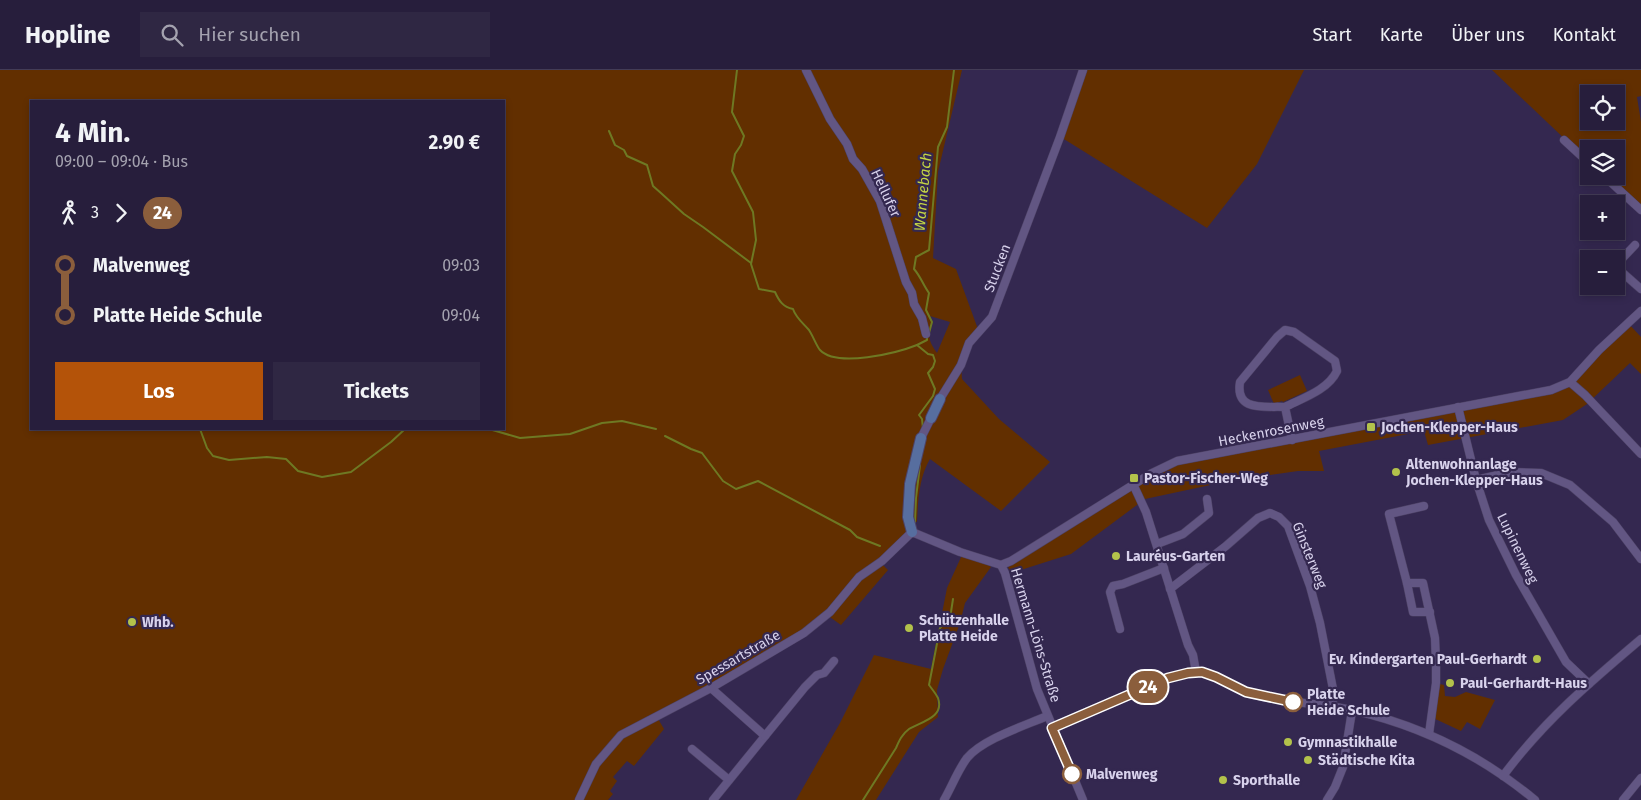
<!DOCTYPE html>
<html lang="de">
<meta charset="utf-8">
<style>
:root{--surface:#271e3c;--page:#2f2743;--text:#f1f3f6;--muted:#a4a2af;--line:#433c56;--accent:#b45309}
body{margin:0;font-family:"Fira Sans",sans-serif;background:var(--page);color:var(--text);height:100vh;display:flex;flex-direction:column;font-size:19px;white-space:nowrap}
*{box-sizing:border-box;margin:0}
p{font-size:16px;color:var(--muted)}
.icon{flex:none;width:28px;height:28px;fill:none;stroke:currentColor;stroke-width:2;stroke-linecap:round;stroke-linejoin:round}
.map{position:relative;flex:1;overflow:hidden}
.panel{position:absolute;left:30px;top:30px;width:475px;height:330px;display:flex;flex-direction:column;background:var(--surface);border-radius:0px;box-shadow:0 2px 8px #0003,0 0 0 1px var(--line)}
.panel>*{flex:none}
.badge{padding:0 10px;border-radius:16px;font-size:18px;line-height:32px}
.tools{position:absolute;left:1580px;top:15px;display:grid;gap:10px}
.tools a{display:grid;place-items:center;width:45px;height:45px;border-radius:0px;background:var(--surface);box-shadow:0 2px 8px #0003,0 0 0 1px var(--line);font-size:25px}
.map>.badge{position:absolute;translate:-50% -50%;box-shadow:0 0 0 2px #fff}
.legs{display:flex;align-items:center;gap:8px;height:55px;padding:0 25px;font-size:16px}
.legs p{margin-inline-start:auto}
.overview{display:flex;align-items:center;justify-content:space-between;height:85px;padding:0 25px}
h1{font-size:28px;font-weight:700;line-height:38px}
.action{display:flex;gap:10px;margin-top:auto;padding:10px 25px}
.action a{flex:1;height:58px;border-radius:0px;background:var(--accent);color:#fff;font-size:20px;font-weight:700;line-height:58px;text-align:center}
.action a+a{background:var(--page);color:var(--text)}
ul{padding:0 25px;list-style:none}
li{display:flex;align-items:center;gap:18px;height:50px;font-size:19px}
li i{display:grid;place-items:center;width:8px;height:100%;margin:0 6px;background:currentColor}
li i::after{content:'';width:12px;height:12px;margin:-6px;border:4px solid;border-radius:50%;background:var(--surface)}
li p{margin-inline-start:auto}
li:first-child i{background:linear-gradient(#0000 50%,currentColor 0)}
li:last-child i{background:linear-gradient(currentColor 50%,#0000 0)}
header{display:flex;align-items:center;gap:30px;box-sizing:border-box;height:70px;padding:0 25px;background:var(--surface);border-bottom:1px solid var(--line)}
header strong{font-size:24px}
nav{display:flex;gap:28px;margin-inline-start:auto;font-size:18px}
.search{width:350px;height:45px;background:var(--page);display:flex;align-items:center;gap:12px;box-sizing:border-box;padding:0 18px;border-radius:0px;color:var(--muted);font-size:19px}
.map>svg:first-child{display:block}
.green{fill:#622f00;fill-rule:evenodd}
.lines{fill:none;stroke-linecap:round;stroke-linejoin:round}
.stream{stroke:#6e7923;stroke-width:2}
.street-casing{stroke:#4d4265;stroke-width:9}
.secondary-casing{stroke:#4d4265;stroke-width:12}
.street{stroke:#625683;stroke-width:8}
.secondary{stroke:#576e9f;stroke-width:10}
.line-1-casing{stroke:#fff;stroke-width:11}
.line-1{stroke:#8b5e3c;stroke-width:8}
.poi-dot{fill:#b3c24b;stroke:#342850;stroke-width:2}
.stop-1-dot{fill:#fff;stroke:#8b5e3c;stroke-width:2.5}
.labels{text-anchor:middle;stroke-width:4.5;stroke-linejoin:round;paint-order:stroke}
.street-label{font-size:14px;fill:#d8d2ec;stroke:#342850}
.poi-label{font-size:14px;font-weight:bold;fill:#d8d2ec;stroke:#342850;text-anchor:start}
.stop-label{font-size:14px;font-weight:bold;fill:#d8d2ec;stroke:#342850;text-anchor:start}
.water-label{font-size:15px;font-style:italic;fill:#c4d544;stroke:#342850}
</style>
<header>
<strong>Hopline</strong>
<div class="search"><svg class="icon" aria-label="search" viewBox="0 0 24 24"><circle cx="10" cy="10" r="6"/><path d="M15 15l6 6"/></svg>Hier suchen</div>
<nav><a>Start</a><a>Karte</a><a>Über uns</a><a>Kontakt</a></nav>
</header>
<div class="map">
<svg width="1641" height="730" viewBox="0 0 1641 730">
<rect width="100%" height="100%" fill="#342850"/>
<g class="green">
<path d="M0,0H962L938,102L933,188L956,199L979,262L961,295L962,309L999,349L1050,392L1001,441L930,389C919,407 918,431 917,452L913,451L912,462L879,491L888,500L841,555L827,545L657,647L664,659L634,696L627,691L613,707L617,711L610,721L613,724L608,730H0ZM31,31H504V359H31ZM930,246L950,252L937,283C928,270 928,267 932,252Z"/>
<polygon points="1082,0 1304,0 1257,94 1207,158 1059,66"/>
<path d="M1492,0H1641V26L1637,27L1641,52V140L1604,106H1616V79H1589V92ZM1589,24H1616V51H1589Z"/>
<polygon points="1628,253 1641,267 1641,304 1630,293 1587,334 1563,350 1428,375 1424,361 1319,381 1324,401 1298,401 1234,410 1145,429 1071,484 1011,503 1008,497 1154,405 1178,394 1563,319"/>
<polygon points="1300,305 1307,321 1283,332 1282,331 1274,334 1268,320"/>
<polygon points="962,485 986,493 991,497 965,533 960,553 943,599 937,620 938,647 919,662 876,730 796,730 840,653 874,585 931,599 947,518"/>
<polygon points="1436,613 1444,615 1445,626 1455,627 1466,622 1495,630 1480,659 1467,652 1461,661 1431,647"/>
</g>
<g class="lines">
<g class="stream">
<path d="M737,0L732,42L744,66L741,75L735,84L732,101L753,142L756,170L751,194L759,219L775,222C779,231 783,237 793,239C796,248 803,253 809,260C813,266 817,277 820,280C837,298 897,283 917,275"/>
<polyline points="609,61 615,75 624,80 627,86 647,95 653,116 662,124 684,144 703,157 751,193"/>
<path d="M929,263L932,252L926,240L929,223C923,215 921,207 914,199L916,187L929,180L938,77L947,57L954,0"/>
<polyline points="200,359 207,378 213,386 229,390 267,387 286,389 298,401 322,407 351,402 391,372 405,359"/>
<polyline points="489,359 520,368 570,364 602,353 622,351 656,359"/>
<polyline points="923,359 922,349 919,345 933,326 935,319 928,303 933,297 935,291 933,285 928,284 917,275 927,270 927,267"/>
<polyline points="665,366 691,379 702,383 723,411 736,419 758,411 850,460 857,467 880,476"/>
<polyline points="915,452 916,428 920,395"/>
<path d="M863,730L896,678C899,671 902,664 909,659C920,652 945,648 938,628C936,624 932,619 929,615L940,558L949,547L951,542L953,529"/>
</g>
<defs>
<g id="street">
<polyline points="806,0 830,49 847,74 853,89 862,99 880,131 906,212 912,223 914,234 922,248 926,264"/>
<polyline points="1564,70 1589,93"/>
<polyline points="1604,106 1641,140"/>
<polyline points="1616,195 1635,175"/>
<polyline points="1616,197 1641,219"/>
<polyline points="1570,312 1585,325 1641,384"/>
<polyline points="940,329 961,295 969,273 992,247 1060,67 1083,0"/>
<path d="M1285,337C1264,336 1235,342 1240,312L1277,267L1285,260L1294,262L1335,291L1337,301C1328,320 1303,328 1285,337L1292,370"/>
<polyline points="1458,337 1476,410 1489,450 1516,505 1566,592 1589,614"/>
<polyline points="921,368 931,348"/>
<polyline points="1476,410 1511,402 1541,403 1570,415 1613,452 1641,489"/>
<polyline points="1133,414 1146,442 1188,575 1193,585 1196,602"/>
<polyline points="1424,436 1389,444 1407,513 1423,513 1435,568 1436,593 1436,613 1429,664"/>
<polyline points="1157,474 1183,464 1209,443 1207,429"/>
<polyline points="1001,495 1011,491 1152,403 1177,391 1524,325 1551,320 1570,312 1599,280 1641,241"/>
<polyline points="1407,513 1413,542 1430,542"/>
<polyline points="1170,519 1226,476 1258,448 1270,443 1279,447 1288,456 1310,516 1320,553 1334,624 1332,637"/>
<polyline points="1120,559 1110,522 1113,516 1123,514 1164,498"/>
<polyline points="711,618 765,666 713,730"/>
<path d="M1052,658L1168,608C1178,605 1188,602 1198,602C1218,603 1235,621 1254,625C1286,633 1320,633 1352,640C1419,655 1482,686 1535,730"/>
<polyline points="765,666 805,617 817,605 824,603 834,591"/>
<polyline points="692,679 729,710"/>
<path d="M1503,706C1543,652 1590,612 1641,569"/>
<polyline points="579,730 596,694 621,665 711,618 804,563 830,542 859,507 882,491 912,462 960,482 1001,495 1005,503 1037,619 1083,730"/>
<path d="M944,730C952,716 958,700 967,688C983,669 1024,656 1047,646"/>
<polyline points="1327,730 1335,717 1343,697 1352,641"/>
<polyline points="1623,730 1641,708"/>
</g>
<g id="secondary">
<polyline points="931,348 940,329"/>
<polyline points="912,462 908,447 910,414 921,368"/>
</g>
</defs>
<use href="#street" class="street-casing"/>
<use href="#secondary" class="secondary-casing"/>
<use href="#street" class="street"/>
<use href="#secondary" class="secondary"/>
</g>
<g class="lines">
<defs>
<polyline id="line-1" points="1072,704 1052,658 1168,608 1188,603 1202,602 1216,607 1246,622 1293,632"/>
</defs>
<use href="#line-1" class="line-1-casing"/>
<use href="#line-1" class="line-1"/>
</g>
<g class="poi-dot">
<rect x="1366" y="352" width="10" height="10" rx="2.5"/>
<circle cx="1396" cy="402" r="5"/>
<rect x="1129" y="403" width="10" height="10" rx="2.5"/>
<circle cx="1116" cy="486" r="5"/>
<circle cx="132" cy="552" r="5"/>
<circle cx="909" cy="558" r="5"/>
<circle cx="1537" cy="589" r="5"/>
<circle cx="1450" cy="613" r="5"/>
<circle cx="1288" cy="672" r="5"/>
<circle cx="1308" cy="690" r="5"/>
<circle cx="1223" cy="710" r="5"/>
</g>
<g class="stop-1-dot">
<circle cx="1293" cy="632" r="9"/>
<circle cx="1072" cy="704" r="9"/>
</g>
<g class="labels">
<g class="street-label">
<text transform="translate(886 123) rotate(65)" y="5">Hellufer</text>
<text transform="translate(997 198) rotate(-69)" y="5">Stucken</text>
<text transform="translate(1271 361) rotate(-11)" y="5">Heckenrosenweg</text>
<text transform="translate(1518 478) rotate(64)" y="5">Lupinenweg</text>
<text transform="translate(1310 485) rotate(68)" y="5">Ginsterweg</text>
<text transform="translate(1036 565) rotate(73)" y="5">Hermann-Löns-Straße</text>
<text transform="translate(738 587) rotate(-30)" y="5">Spessartstraße</text>
</g>
<g class="poi-label">
<text x="1381" y="362">Jochen-Klepper-Haus</text>
<text x="1406" y="399">Altenwohnanlage<tspan x="1406" dy="16">Jochen-Klepper-Haus</tspan></text>
<text x="1144" y="413">Pastor-Fischer-Weg</text>
<text x="1126" y="491">Lauréus-Garten</text>
<text x="919" y="555">Schützenhalle<tspan x="919" dy="16">Platte Heide</tspan></text>
<text x="142" y="557">Whb.</text>
<text x="1527" y="594" text-anchor="end">Ev. Kindergarten Paul-Gerhardt</text>
<text x="1460" y="618">Paul-Gerhardt-Haus</text>
<text x="1298" y="677">Gymnastikhalle</text>
<text x="1318" y="695">Städtische Kita</text>
<text x="1233" y="715">Sporthalle</text>
</g>
<g class="stop-label">
<text x="1307" y="629">Platte<tspan x="1307" dy="16">Heide Schule</tspan></text>
<text x="1086" y="709">Malvenweg</text>
</g>
<g class="water-label">
<text transform="translate(923 122) rotate(-85)" y="5">Wannebach</text>
</g>
</g>
</svg>
<div class="tools">
<a><svg class="icon" aria-label="locate" viewBox="0 0 24 24"><circle cx="12" cy="12" r="6"/><path d="M12 2v4M12 18v4M2 12h4M18 12h4"/></svg></a>
<a><svg class="icon" aria-label="layers" viewBox="0 0 24 24"><path d="M12 4l9 5-9 5-9-5zM3 14l9 5 9-5"/></svg></a>
<a>+</a>
<a>−</a>
</div>
<b class="badge" style="left:1148px;top:617px;background:#8b5e3c;color:#fff">24</b>
<section class="panel">
<div class="overview"><div><h1>4 Min.</h1><p>09:00 – 09:04 · Bus</p></div><b>2.90 €</b></div>
<div class="legs"><svg class="icon" aria-label="walk" viewBox="0 0 24 24"><circle cx="13" cy="4" r="2"/><path d="M13 8l-2 6 4 7M11 14l-3 7M7 12l3-4h3l4 4"/></svg>3<svg class="icon" aria-label="forward" viewBox="0 0 24 24"><path d="M9 5l7 7-7 7"/></svg><b class="badge" style="background:#8b5e3c;color:#fff">24</b></div>
<ul>
<li><i style="color:#8b5e3c"></i><b>Malvenweg</b><p>09:03</p></li>
<li><i style="color:#8b5e3c"></i><b>Platte Heide Schule</b><p>09:04</p></li>
</ul>
<div class="action"><a>Los</a><a>Tickets</a></div>
</section>
</div>
